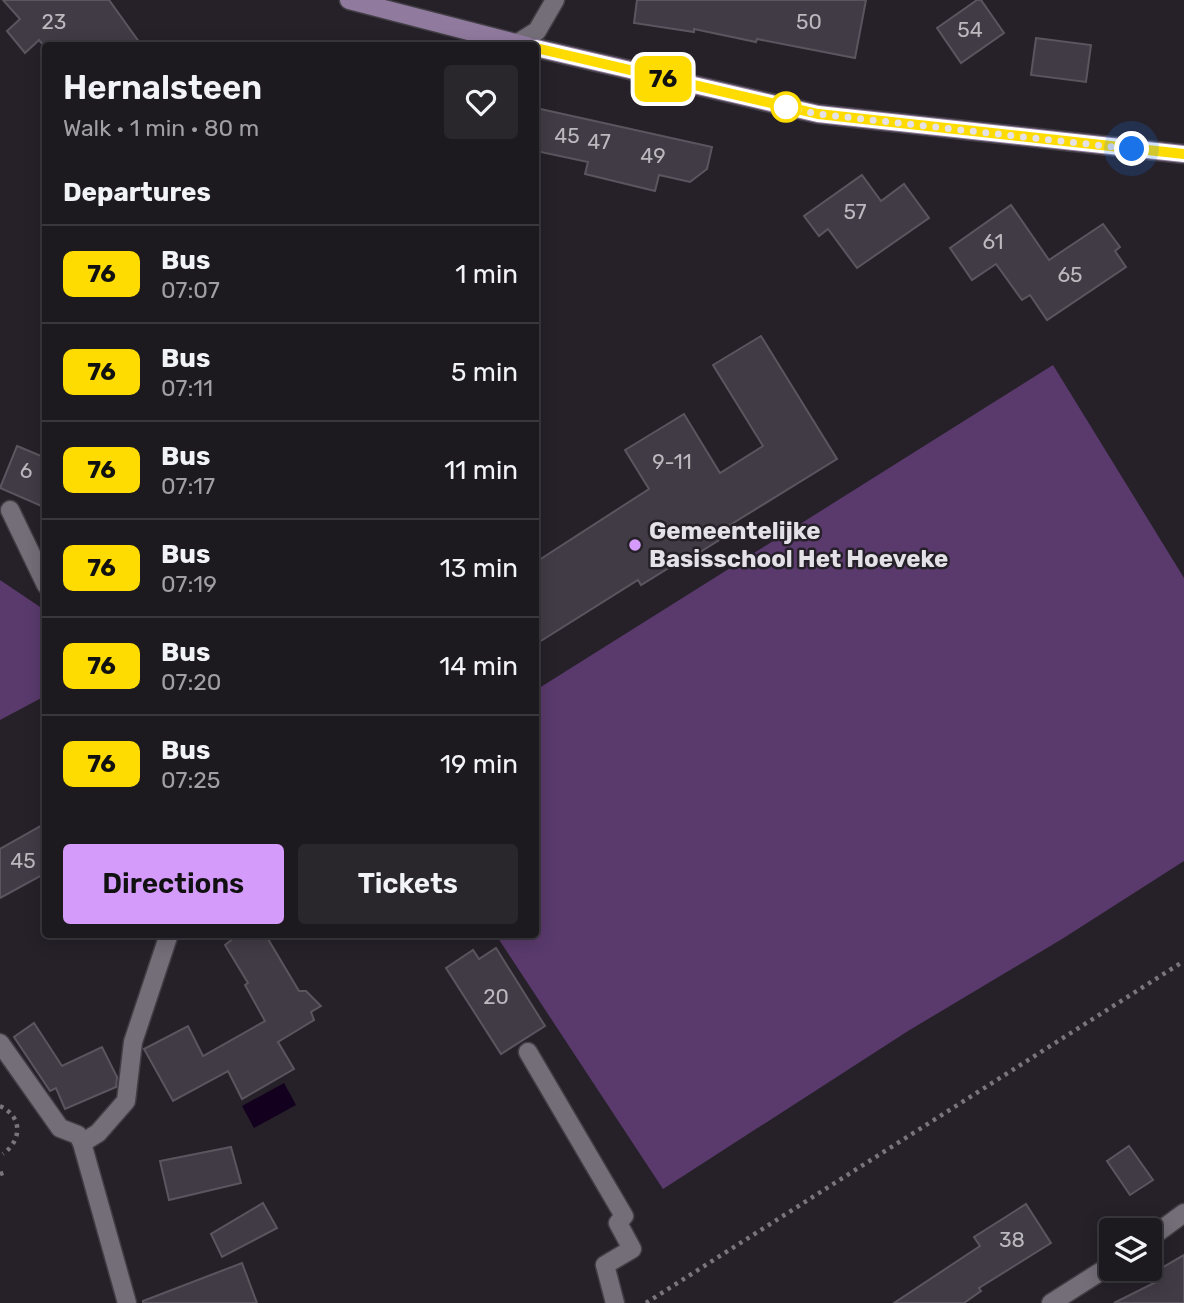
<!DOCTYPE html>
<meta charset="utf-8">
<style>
:root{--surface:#1c191f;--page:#29262c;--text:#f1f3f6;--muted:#a0a0a4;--line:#3a383d;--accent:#d59bfa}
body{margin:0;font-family:Rubik,sans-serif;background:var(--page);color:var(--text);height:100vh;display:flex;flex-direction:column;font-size:26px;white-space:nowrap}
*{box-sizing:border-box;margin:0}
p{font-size:23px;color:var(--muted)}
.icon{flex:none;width:38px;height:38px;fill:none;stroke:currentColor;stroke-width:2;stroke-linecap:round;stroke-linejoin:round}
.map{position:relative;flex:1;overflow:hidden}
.side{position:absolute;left:42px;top:42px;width:497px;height:896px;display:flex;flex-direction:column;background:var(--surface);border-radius:7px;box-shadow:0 4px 18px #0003,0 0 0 2px var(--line)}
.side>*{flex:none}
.badge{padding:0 14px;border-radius:10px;font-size:24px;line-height:46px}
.buttons{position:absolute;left:1099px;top:1218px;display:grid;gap:14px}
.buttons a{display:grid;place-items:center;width:63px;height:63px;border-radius:7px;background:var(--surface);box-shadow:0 4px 18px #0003,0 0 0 2px var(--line);font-size:35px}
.you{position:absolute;width:35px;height:35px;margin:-18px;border:5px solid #fff;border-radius:50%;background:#1a73e8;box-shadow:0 0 0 10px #1a73e833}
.map>.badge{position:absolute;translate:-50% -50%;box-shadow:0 0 0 4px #fff}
h2{padding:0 21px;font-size:26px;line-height:63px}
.round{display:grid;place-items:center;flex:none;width:74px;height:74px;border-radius:7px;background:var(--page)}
.summary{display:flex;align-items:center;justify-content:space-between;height:119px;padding:0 21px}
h1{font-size:33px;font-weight:600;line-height:52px}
.button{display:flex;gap:14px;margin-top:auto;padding:14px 21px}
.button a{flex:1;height:80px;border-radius:7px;background:var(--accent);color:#111;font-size:28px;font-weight:600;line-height:80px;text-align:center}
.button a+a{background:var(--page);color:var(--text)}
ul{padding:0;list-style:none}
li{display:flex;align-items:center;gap:21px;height:98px;padding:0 21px;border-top:2px solid var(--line)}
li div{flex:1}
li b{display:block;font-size:26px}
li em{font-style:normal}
li .badge{min-width:77px;font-weight:700;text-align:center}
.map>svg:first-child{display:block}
.green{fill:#5a3a6d}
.water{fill:#13001f}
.building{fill:#413b45;stroke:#5b555f;stroke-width:2}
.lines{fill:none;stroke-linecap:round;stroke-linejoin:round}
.lane-casing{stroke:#423e45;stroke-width:21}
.street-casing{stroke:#423e45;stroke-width:21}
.secondary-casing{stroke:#423e45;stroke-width:21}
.path{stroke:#79757c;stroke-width:4.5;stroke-dasharray:3.5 5;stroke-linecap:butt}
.lane{stroke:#746e79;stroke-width:18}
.street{stroke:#746e79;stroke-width:18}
.secondary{stroke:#907a9e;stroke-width:18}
.line-casing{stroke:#fff;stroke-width:16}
.line{stroke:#ffdc01;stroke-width:10}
.walk{stroke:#e4e1e7;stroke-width:7;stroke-dasharray:0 12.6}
.stop-dot{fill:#fff;stroke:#ffdc01;stroke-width:3.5}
.poi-dot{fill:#d59bfa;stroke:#262129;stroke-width:2.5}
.labels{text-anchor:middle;stroke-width:5;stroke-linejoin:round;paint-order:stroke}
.number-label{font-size:21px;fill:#bbb8be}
.poi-label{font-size:24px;font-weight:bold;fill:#e4e1e7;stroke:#262129;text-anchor:start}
</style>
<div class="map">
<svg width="1184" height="1303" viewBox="0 0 1184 1303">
<rect width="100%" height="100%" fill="#262129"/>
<g class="green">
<polygon points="1053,365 1184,578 1184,861 1062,939 908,1031 663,1189 496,935 536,934 536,690"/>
<polygon points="0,580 46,611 45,696 0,720"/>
</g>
<polygon class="water" points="284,1083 296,1105 254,1128 242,1106"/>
<g class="building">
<polygon points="3,0 109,0 142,46 44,46 39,40 25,53 7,31 20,19"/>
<polygon points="637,0 866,0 855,58 757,39 756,42 694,29 694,32 634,23"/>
<polygon points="977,0 981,0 1004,33 961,63 937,28"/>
<polygon points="1036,38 1091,45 1086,82 1031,75"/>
<polygon points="536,108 712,147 707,169 690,182 659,175 655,191 585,174 588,162 536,151"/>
<polygon points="862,175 881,201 904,184 929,218 857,268 828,229 819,236 804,216"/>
<polygon points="1011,205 1049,260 1103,224 1120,247 1115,251 1126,267 1047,320 1030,295 1022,300 996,264 972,280 950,248"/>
<polygon points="761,336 837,459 717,533 721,539 681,564 680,561 641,585 638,580 536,644 536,562 649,489 625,450 684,414 720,473 763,446 713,365"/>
<polygon points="17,446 46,458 46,508 0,488"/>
<polygon points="46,823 46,873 0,898 0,849"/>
<polygon points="239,934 265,934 299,991 306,991 321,1006 311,1012 314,1020 278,1042 294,1069 242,1099 228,1071 173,1101 144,1049 188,1026 203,1056 265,1021 245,985 248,983 225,945"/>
<polygon points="496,948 545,1026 501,1054 446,968 473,950 479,959"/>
<polygon points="34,1023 62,1066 102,1047 117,1077 116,1087 65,1109 56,1088 50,1091 14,1037"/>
<polygon points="1129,1146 1153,1180 1130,1195 1107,1161"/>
<polygon points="231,1147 241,1183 169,1200 160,1161"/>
<polygon points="263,1203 277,1228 222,1257 211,1234"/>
<polygon points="1026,1204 1051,1243 979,1288 981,1291 964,1303 894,1303 980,1246 974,1237"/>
<polygon points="1184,1255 1184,1303 1114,1303 1158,1281 1153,1273"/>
<polygon points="242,1263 257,1303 143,1303 143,1301"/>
</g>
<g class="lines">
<defs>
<g id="lane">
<polyline points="10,510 46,585"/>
<polyline points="528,1052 624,1216 618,1223 632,1249 605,1265 615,1303"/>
</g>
<g id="street">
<polyline points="513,46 537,31 555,0"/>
<polyline points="0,1043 60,1128 78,1135 82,1143 127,1303"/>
<polyline points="82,1143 98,1133 126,1101 133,1042 169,934"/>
<polyline points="1150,1238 1184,1213"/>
<polyline points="1051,1303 1111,1265"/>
</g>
<g id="secondary">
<polyline points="349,0 527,46"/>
<polyline points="536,48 818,114 1184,154"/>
</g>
</defs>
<use href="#lane" class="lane-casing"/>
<use href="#street" class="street-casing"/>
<use href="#secondary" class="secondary-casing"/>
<g class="path">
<path d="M0,1106C23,1117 22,1140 3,1154"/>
<polyline points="0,1174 6,1172"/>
<polyline points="646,1303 1184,961"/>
</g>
<use href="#lane" class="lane"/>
<use href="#street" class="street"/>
<use href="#secondary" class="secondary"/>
</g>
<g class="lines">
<defs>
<polyline id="line" points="536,48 818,114 1184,154"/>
</defs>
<use href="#line" class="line-casing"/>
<use href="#line" class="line"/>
<polyline class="walk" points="786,107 818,114 1132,149"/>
</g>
<circle class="stop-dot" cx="786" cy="107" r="14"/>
<circle class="poi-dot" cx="635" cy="545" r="7"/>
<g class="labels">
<g class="number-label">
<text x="54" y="29">23</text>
<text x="809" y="29">50</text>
<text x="970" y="37">54</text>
<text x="567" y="143">45</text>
<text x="599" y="149">47</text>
<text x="653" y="163">49</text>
<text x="855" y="219">57</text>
<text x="993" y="249">61</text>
<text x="1070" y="282">65</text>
<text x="672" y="469">9-11</text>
<text x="26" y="478">6</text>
<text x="23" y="868">45</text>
<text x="496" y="1004">20</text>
<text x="1012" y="1247">38</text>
</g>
<g class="poi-label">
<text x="649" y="539">Gemeentelijke<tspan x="649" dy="28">Basisschool Het Hoeveke</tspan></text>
</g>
</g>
</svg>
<div class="buttons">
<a><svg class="icon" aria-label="layers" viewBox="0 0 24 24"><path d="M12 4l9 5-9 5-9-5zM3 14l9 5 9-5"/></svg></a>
</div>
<div class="you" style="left:1132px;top:149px"></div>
<b class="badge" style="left:663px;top:79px;background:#ffdc01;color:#111">76</b>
<section class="side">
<div class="summary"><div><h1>Hernalsteen</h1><p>Walk · 1 min · 80 m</p></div><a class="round"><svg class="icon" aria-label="heart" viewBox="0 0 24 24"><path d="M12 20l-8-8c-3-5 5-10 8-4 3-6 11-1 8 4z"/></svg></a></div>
<h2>Departures</h2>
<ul>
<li><span class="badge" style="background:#ffdc01;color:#111">76</span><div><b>Bus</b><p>07:07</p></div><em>1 min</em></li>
<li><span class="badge" style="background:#ffdc01;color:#111">76</span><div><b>Bus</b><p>07:11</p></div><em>5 min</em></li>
<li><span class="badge" style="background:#ffdc01;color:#111">76</span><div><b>Bus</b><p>07:17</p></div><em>11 min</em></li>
<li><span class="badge" style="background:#ffdc01;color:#111">76</span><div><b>Bus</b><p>07:19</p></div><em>13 min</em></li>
<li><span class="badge" style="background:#ffdc01;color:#111">76</span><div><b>Bus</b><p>07:20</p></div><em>14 min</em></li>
<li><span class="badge" style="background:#ffdc01;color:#111">76</span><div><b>Bus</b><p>07:25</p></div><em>19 min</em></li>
</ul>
<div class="button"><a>Directions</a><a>Tickets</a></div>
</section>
</div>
